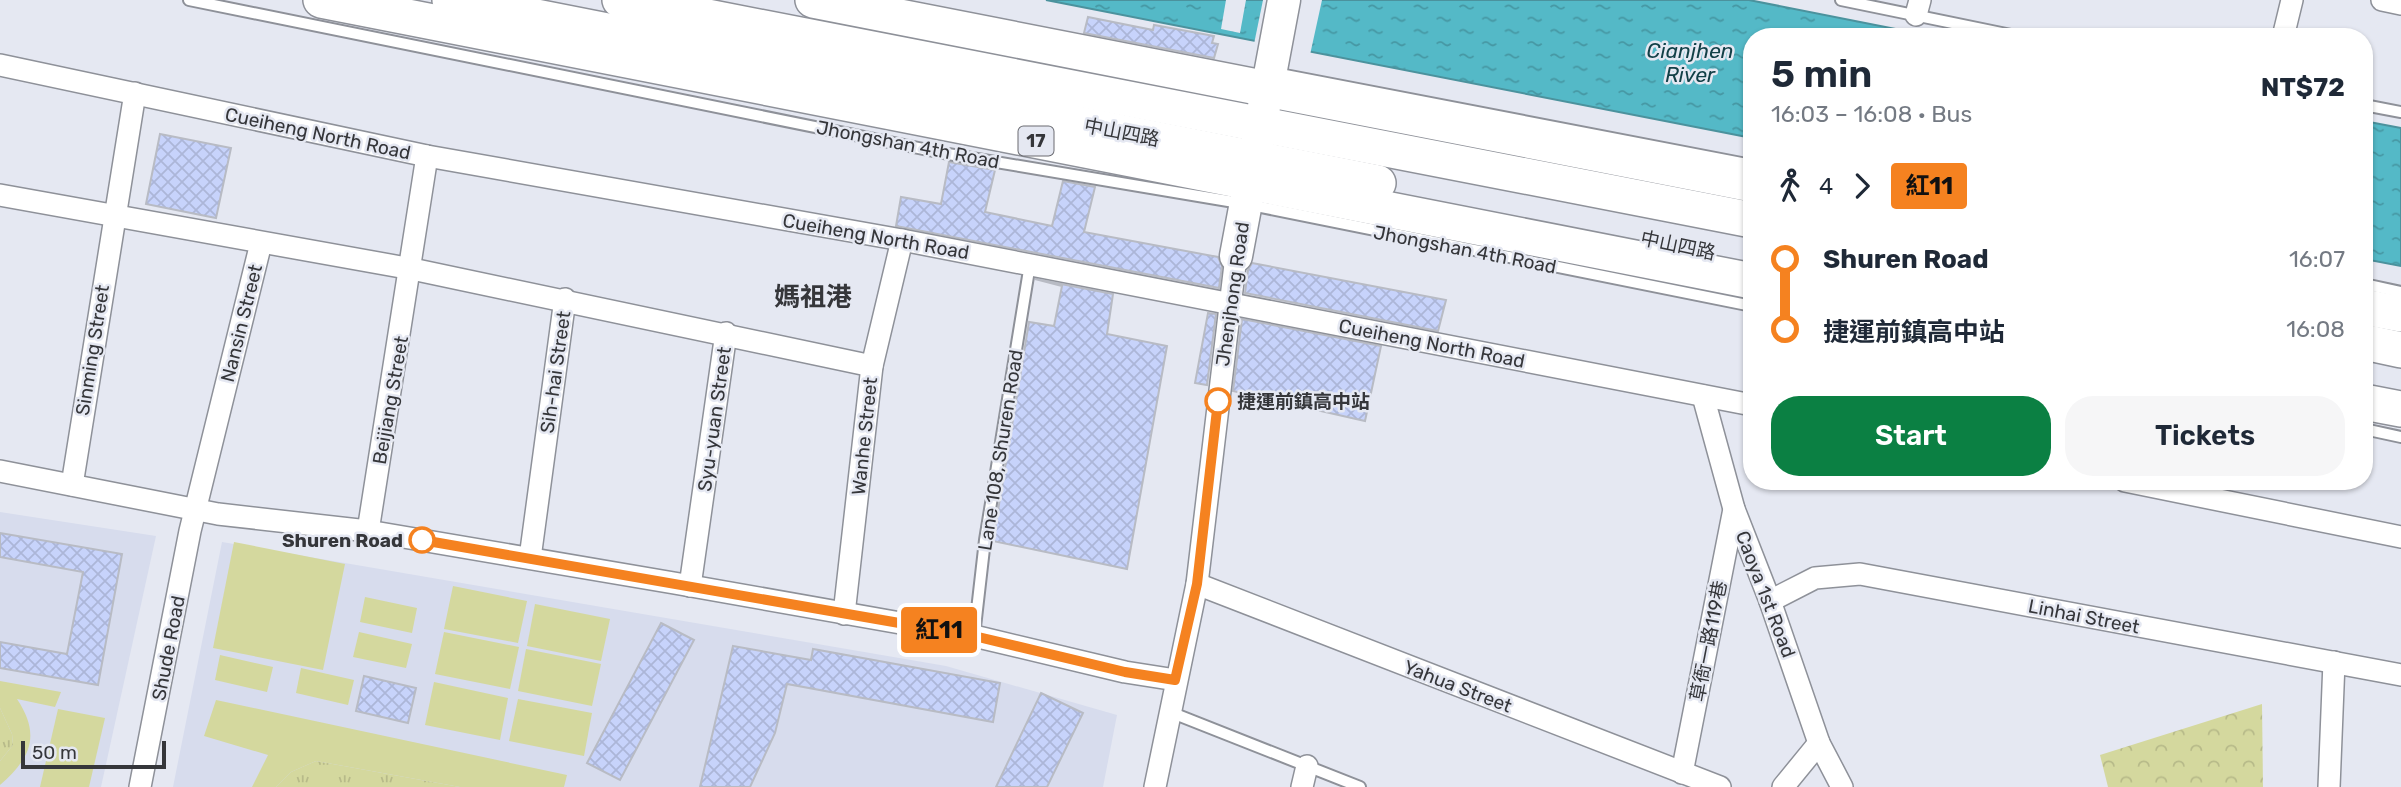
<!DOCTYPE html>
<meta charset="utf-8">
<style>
:root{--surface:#fff;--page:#f6f6f7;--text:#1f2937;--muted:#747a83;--accent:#0b8043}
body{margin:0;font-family:Rubik,"Noto Sans TC",sans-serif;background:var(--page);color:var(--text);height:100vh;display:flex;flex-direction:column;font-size:26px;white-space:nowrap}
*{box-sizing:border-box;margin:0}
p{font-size:23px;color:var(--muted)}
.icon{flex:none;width:38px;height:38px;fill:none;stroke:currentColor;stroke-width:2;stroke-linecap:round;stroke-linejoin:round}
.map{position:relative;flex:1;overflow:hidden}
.panel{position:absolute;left:1743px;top:28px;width:630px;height:462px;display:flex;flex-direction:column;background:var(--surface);border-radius:28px;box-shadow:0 2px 5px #0004}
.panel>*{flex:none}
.badge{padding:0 14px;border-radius:5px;font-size:24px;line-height:46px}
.scale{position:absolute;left:21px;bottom:18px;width:145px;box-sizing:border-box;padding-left:7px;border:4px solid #35363a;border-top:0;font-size:19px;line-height:24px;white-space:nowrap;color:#35363a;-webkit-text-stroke:5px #e5e8f2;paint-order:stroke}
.map>.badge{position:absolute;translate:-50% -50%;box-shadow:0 0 0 4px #fff}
.legs{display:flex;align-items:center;gap:10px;height:77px;padding:0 28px;font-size:23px}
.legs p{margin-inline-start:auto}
.head{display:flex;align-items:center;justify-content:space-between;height:119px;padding:0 28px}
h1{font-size:38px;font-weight:600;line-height:52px}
.cta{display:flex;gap:14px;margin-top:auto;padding:14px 28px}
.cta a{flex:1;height:80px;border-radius:28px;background:var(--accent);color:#fff;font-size:28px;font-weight:600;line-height:80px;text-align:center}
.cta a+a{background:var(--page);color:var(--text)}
ul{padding:0 28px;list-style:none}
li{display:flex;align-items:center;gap:24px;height:70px;font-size:26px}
li i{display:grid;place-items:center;width:10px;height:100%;margin:0 9px;background:currentColor}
li i::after{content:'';width:18px;height:18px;margin:-9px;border:5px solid;border-radius:50%;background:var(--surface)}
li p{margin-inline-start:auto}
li:first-child i{background:linear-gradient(#0000 50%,currentColor 0)}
li:last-child i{background:linear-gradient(currentColor 50%,#0000 0)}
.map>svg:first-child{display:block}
.built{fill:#d7dced}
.grass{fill:url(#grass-tufts)}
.forest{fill:url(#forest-crowns)}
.pitch{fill:#d4d89e}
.water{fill:url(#water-ripples);stroke:#4b929d;stroke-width:2}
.pier{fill:#e5e8f2}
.building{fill:url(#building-cross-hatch);stroke:#b8bbc4;stroke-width:2}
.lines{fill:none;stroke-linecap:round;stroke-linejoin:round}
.lane-casing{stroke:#8e9199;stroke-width:14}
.street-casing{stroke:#8e9199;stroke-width:24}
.secondary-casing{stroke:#8e9199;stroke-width:35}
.primary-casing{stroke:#8e9199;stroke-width:38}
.lane{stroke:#fff;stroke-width:10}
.street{stroke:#fff;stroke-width:21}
.secondary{stroke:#fff;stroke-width:32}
.primary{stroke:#fff;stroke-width:35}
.line-1-casing{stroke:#fff;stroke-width:16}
.line-1{stroke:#f58220;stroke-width:10}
.stop-1-dot{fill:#fff;stroke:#f58220;stroke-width:3.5}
.labels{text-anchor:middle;stroke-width:5;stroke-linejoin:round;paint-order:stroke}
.shield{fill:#e5e8f2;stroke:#6a6b71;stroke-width:2}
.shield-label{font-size:18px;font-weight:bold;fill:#35363a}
.street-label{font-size:19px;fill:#35363a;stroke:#e5e8f2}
.stop-label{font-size:19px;font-weight:bold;fill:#35363a;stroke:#e5e8f2;text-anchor:start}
.water-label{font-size:21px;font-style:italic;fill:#124047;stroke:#e5e8f2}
.district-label{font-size:26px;font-weight:bold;fill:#35363a;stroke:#e5e8f2}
</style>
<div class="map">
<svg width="2401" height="787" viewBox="0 0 2401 787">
<defs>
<pattern id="grass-tufts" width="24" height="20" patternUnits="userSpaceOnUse" patternTransform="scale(1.75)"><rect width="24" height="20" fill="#d4d89e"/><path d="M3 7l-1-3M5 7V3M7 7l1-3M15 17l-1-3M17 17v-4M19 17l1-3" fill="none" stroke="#b7ba89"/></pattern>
<pattern id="forest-crowns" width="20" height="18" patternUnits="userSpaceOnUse" patternTransform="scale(1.75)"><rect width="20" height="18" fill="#d4d89e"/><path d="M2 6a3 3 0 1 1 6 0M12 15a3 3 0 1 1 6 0" fill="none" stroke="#b7ba89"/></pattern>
<pattern id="water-ripples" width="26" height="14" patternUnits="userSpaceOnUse" patternTransform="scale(1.75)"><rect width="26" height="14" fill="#54b9c7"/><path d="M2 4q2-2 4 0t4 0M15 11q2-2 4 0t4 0" fill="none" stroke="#4697a3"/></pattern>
<pattern id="building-cross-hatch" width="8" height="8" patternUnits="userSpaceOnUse" patternTransform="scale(1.75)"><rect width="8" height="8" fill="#c7d3fb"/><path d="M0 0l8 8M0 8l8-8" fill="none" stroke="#acb6d8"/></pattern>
</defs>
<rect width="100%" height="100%" fill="#e5e8f2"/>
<g class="built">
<polygon points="0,512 156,536 101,787 0,787"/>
<polygon points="222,542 946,666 1117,715 1103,787 173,787"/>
</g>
<g class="grass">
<polygon points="0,708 12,734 13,745 0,761"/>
<polygon points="316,761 460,787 276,787 291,772"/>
</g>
<polygon class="forest" points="2262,704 2263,787 2108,787 2100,755"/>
<g class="pitch">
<polygon points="234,542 345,564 323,670 213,648"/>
<polygon points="453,586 527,601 518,643 444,629"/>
<polygon points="365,597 417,608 412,633 360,622"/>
<polygon points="535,604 610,619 601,661 527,646"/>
<polygon points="359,632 412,644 406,668 353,657"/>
<polygon points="444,632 519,647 510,689 435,674"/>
<polygon points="526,649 601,664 592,706 518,691"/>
<polygon points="220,655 273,667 267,692 215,680"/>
<polygon points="301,668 354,680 348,705 296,693"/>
<path d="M0,681L61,692L55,707L17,699C41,735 31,758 0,785V761L13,745L12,734L0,708Z"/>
<polygon points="434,682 508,698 500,740 425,725"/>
<polygon points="518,699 592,713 584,756 509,741"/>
<polygon points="216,700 567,775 564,787 460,787 316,761 291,772 276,787 252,787 268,755 204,736"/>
<polygon points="58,709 105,718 89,787 40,787"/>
</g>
<g class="water">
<polygon points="1046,0 1749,0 1936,37 1752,37 1752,138"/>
<polygon points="2364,121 2401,128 2401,266 2364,259"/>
</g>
<g class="pier">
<polygon points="1226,0 1246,0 1240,33 1221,29"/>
<polygon points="1263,0 1322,0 1310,55 1254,44"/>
</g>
<g class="building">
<polygon points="1088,17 1153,30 1154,25 1214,36 1212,43 1218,44 1214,58 1084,33"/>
<polygon points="160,134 231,148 216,218 146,204"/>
<polygon points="949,162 995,170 985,212 1052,226 1063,181 1095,187 1084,232 1218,257 1222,266 1219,288 896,226 901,197 941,204"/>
<polygon points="1252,263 1446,300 1438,331 1245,293 1248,270"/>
<polygon points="1035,279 1113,294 1107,334 1167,346 1127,569 993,541 1029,322 1054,326 1062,286"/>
<polygon points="1208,313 1216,314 1207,385 1195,383"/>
<polygon points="1242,319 1381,346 1365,421 1233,391"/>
<polygon points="0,533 122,554 98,685 0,668 0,642 67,654 83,572 0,557"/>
<polygon points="661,623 694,640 620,780 587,763"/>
<polygon points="733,646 811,660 813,649 1000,683 993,722 787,684 775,733 750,787 700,787"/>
<polygon points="364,676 416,688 408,723 356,711"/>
<polygon points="1041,693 1083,713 1047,787 996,787"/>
</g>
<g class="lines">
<defs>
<g id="lane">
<polyline points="189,0 948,154 1246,204 1752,306"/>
<polyline points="1841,0 2021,37"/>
<polyline points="1280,74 1752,165"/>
<polyline points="2364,105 2401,112"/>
<polyline points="2364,284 2401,292"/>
<polyline points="2364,429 2401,437"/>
<polyline points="974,636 985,540 1030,264"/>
<polyline points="1170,712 1360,787"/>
</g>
<g id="street">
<polyline points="2382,0 2401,4"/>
<polyline points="1916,15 1920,0"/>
<polyline points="2283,37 2292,0"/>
<polyline points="0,65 427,156 902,240 1752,405"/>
<polyline points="0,195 412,269 872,366"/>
<polyline points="1703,396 1734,509 1770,601 1819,743 1842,787"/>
<polyline points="0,471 218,514 368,531 674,583 974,636 1125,672 1176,680"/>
<polyline points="2125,481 2401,537"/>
<polyline points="72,485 135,93"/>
<polyline points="368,531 427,156"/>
<polyline points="530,558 565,299"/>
<polyline points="1197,584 1720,787"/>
<polyline points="690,586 726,333"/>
<polyline points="1770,601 1815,578 1860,574 2401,675"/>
<polyline points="844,614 872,366 902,240"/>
<polyline points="1682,773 1734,509"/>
<polyline points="140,787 190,531 261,243"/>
<polyline points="1155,787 1197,584 1236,256"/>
<polyline points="1302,787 1307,766"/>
<polyline points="1783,787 1819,743"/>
<polyline points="2329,787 2334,662"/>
</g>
<polyline id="secondary" points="1236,256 1284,0"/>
<g id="primary">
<polyline points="321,0 1752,281"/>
<polyline points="450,0 1378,183"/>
<polyline points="620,0 1752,220"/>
<polyline points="813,0 1752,184"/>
<polyline points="2364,307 2401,314"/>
<polyline points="2364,342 2401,350"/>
<polyline points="2364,402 2401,409"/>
</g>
</defs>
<use href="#lane" class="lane-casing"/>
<use href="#street" class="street-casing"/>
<use href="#secondary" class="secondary-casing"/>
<use href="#primary" class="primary-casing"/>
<use href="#lane" class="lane"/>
<use href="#street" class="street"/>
<use href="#secondary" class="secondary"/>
<use href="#primary" class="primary"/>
</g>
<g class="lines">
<defs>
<polyline id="line-1" points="422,540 974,636 1125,672 1175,680 1197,584 1218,401"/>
</defs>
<use href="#line-1" class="line-1-casing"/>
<use href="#line-1" class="line-1"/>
</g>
<g class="stop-1-dot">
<circle cx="1218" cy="401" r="12"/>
<circle cx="422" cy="540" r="12"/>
</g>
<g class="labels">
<rect class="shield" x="1018.5" y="126.5" width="35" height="29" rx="5"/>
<g class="shield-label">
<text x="1036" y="147">17</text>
</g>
<g class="street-label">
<text transform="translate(1122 132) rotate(11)" y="7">中山四路</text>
<text transform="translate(318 133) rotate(12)" y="7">Cueiheng North Road</text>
<text transform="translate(908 144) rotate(11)" y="7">Jhongshan 4th Road</text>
<text transform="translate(876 236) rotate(10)" y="7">Cueiheng North Road</text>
<text transform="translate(1678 245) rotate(12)" y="7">中山四路</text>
<text transform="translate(1465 249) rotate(11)" y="7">Jhongshan 4th Road</text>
<text transform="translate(1232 294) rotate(-82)" y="7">Jhenjhong Road</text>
<text transform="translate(241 323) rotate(-76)" y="7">Nansin Street</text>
<text transform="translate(1432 343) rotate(11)" y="7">Cueiheng North Road</text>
<text transform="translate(92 350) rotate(-81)" y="7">Sinming Street</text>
<text transform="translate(555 372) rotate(-82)" y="7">Sih-hai Street</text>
<text transform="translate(390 400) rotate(-80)" y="7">Beijiang Street</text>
<text transform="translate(714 419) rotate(-82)" y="7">Syu-yuan Street</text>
<text transform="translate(864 436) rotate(-84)" y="7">Wanhe Street</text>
<text transform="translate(1000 450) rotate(-81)" y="7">Lane 108, Shuren Road</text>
<text transform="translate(1766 594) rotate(69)" y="7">Caoya 1st Road</text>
<text transform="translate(2084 616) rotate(11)" y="7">Linhai Street</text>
<text transform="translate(1708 641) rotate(-79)" y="7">草衙一路119巷</text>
<text transform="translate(168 648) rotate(-79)" y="7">Shude Road</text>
<text transform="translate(1458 686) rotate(21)" y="7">Yahua Street</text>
</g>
<g class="stop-label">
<text x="1237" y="408">捷運前鎮高中站</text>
<text x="403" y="547" text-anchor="end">Shuren Road</text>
</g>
<g class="water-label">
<text x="1690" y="58">Cianjhen<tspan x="1690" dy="24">River</tspan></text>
</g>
<g class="district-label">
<text x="813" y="306">媽祖港</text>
</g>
</g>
</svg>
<div class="scale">50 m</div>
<b class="badge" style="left:939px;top:630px;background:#f58220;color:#111">紅11</b>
<section class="panel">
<div class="head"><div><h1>5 min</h1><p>16:03 – 16:08 · Bus</p></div><b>NT$72</b></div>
<div class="legs"><svg class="icon" aria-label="walk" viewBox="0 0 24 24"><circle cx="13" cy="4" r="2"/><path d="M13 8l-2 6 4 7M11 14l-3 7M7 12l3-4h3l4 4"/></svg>4<svg class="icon" aria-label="forward" viewBox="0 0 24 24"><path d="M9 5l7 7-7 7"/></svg><b class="badge" style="background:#f58220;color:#111">紅11</b></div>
<ul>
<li><i style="color:#f58220"></i><b>Shuren Road</b><p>16:07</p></li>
<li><i style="color:#f58220"></i><b>捷運前鎮高中站</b><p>16:08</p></li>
</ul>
<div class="cta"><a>Start</a><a>Tickets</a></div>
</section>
</div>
